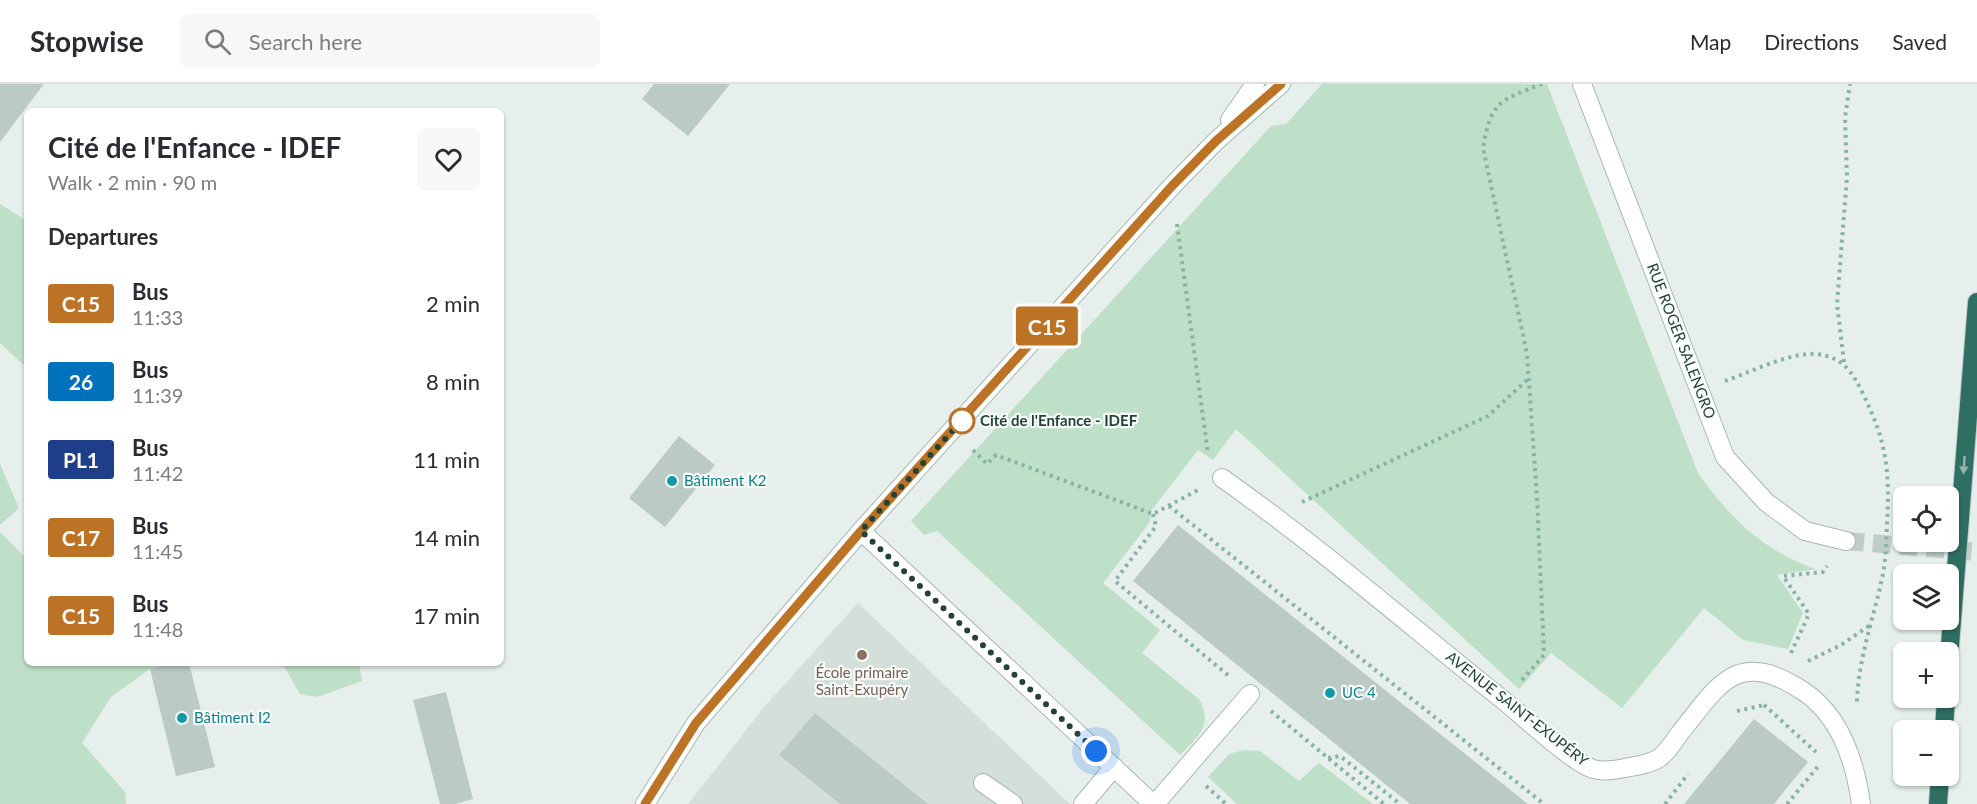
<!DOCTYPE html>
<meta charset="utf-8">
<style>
:root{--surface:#fff;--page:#f7f7f7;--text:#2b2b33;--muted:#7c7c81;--line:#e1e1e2}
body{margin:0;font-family:Lato,sans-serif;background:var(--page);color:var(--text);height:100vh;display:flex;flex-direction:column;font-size:22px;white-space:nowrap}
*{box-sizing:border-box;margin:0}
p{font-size:20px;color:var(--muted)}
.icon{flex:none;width:33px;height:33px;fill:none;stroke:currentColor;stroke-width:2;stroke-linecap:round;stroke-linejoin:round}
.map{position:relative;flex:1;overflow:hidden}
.sheet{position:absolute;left:24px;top:24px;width:480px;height:558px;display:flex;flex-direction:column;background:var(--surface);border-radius:9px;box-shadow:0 2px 4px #0004}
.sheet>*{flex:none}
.badge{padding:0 12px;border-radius:4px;font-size:21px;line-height:39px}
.fabs{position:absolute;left:1893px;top:402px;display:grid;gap:12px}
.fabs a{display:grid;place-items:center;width:66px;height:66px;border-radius:9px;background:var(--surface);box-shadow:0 2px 4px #0004;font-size:30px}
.you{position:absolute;width:30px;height:30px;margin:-15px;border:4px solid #fff;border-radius:50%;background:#1a73e8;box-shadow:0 0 0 9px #1a73e833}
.map>.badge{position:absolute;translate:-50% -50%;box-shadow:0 0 0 3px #fff}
h2{padding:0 24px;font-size:22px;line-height:54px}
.round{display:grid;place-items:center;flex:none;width:63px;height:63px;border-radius:9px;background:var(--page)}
.head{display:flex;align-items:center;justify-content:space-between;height:102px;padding:0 24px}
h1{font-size:28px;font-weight:700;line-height:45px}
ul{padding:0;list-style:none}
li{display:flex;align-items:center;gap:18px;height:78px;padding:0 24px}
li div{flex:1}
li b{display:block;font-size:22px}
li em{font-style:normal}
li .badge{min-width:66px;font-weight:700;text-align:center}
header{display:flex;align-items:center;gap:36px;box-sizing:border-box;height:84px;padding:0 30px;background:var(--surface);border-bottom:2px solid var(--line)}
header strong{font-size:28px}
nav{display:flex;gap:33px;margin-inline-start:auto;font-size:21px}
.search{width:420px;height:54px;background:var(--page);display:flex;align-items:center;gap:15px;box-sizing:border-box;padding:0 21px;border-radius:9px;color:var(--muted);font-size:22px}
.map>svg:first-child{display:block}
.built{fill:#d4dfda}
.green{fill:#bfe0c8}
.building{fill:#bbcac4}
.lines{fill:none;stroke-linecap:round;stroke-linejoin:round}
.minor-tunnel{stroke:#bfccc8;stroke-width:18;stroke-dasharray:18 9;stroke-linecap:butt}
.service-casing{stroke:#a8b8b2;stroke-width:20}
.minor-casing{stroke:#a8b8b2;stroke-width:20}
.secondary-casing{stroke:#a4bbb3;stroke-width:20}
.motorway-casing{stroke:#c2cac8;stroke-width:20}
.path{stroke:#86b3a5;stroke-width:4;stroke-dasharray:3 4.5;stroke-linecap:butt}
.service{stroke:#fff;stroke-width:18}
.minor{stroke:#fff;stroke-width:18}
.secondary{stroke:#fff;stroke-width:18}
.motorway{stroke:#2f6f62;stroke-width:18}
.oneway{fill:#93b5ae}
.line-casing{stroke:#fff;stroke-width:14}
.line{stroke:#bc7326;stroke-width:9}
.walk{stroke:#24423a;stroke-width:6;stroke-dasharray:0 10.8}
.stop-dot{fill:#fff;stroke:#bc7326;stroke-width:3}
.culture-dot{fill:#0f9aa8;stroke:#f7fbf9;stroke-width:2}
.education-dot{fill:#8d6e63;stroke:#f7fbf9;stroke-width:2}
.labels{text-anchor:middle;stroke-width:4.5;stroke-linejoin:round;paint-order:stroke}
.street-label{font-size:15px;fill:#24423a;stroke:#f7fbf9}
.stop-label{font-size:15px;font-weight:bold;fill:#24423a;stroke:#f7fbf9;text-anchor:start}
.culture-label{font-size:15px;fill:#0d838f;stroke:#f7fbf9;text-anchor:start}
.education-label{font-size:15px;fill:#785e54;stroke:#f7fbf9}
</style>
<header>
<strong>Stopwise</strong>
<div class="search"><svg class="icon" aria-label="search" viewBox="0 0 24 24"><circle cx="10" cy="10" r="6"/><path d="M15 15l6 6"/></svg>Search here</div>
<nav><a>Map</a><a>Directions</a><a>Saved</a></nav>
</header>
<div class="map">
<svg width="1977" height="720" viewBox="0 0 1977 720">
<rect width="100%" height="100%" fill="#e6efeb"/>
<polygon class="built" points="858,519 1070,720 688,720 765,622"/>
<g class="green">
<path d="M1322,0H1547L1698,389C1731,435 1762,466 1816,485L1777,491L1803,529L1788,565L1743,556L1704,524L1622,624L1551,569L1519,605L1236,345L1213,376L1198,366L1151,427L1150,438L1103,499L1160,546L1142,569L1199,615C1214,642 1197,653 1180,671L937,447L924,451L911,437L1271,42L1286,40Z"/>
<polygon points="0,120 27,137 27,284 0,259"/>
<polygon points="0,380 19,424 0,441"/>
<polygon points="0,448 27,475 27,579 172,579 150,585 111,613 82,659 125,708 126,720 0,720"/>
<polygon points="282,579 359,579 362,597 317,613 300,610"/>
<polygon points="1244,666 1260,667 1299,697 1319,679 1373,720 1237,720 1208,693 1229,670"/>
</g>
<g class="building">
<polygon points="0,0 44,0 0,58"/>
<polygon points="654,0 730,0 688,52 642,15"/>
<polygon points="679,352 715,381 665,443 629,414"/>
<polygon points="1178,441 1528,720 1410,720 1133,497"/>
<polygon points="172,579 189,579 215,683 176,692 150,585"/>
<polygon points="446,608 473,715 455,720 440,720 413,616"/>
<polygon points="815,629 928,720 840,720 779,671"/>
<polygon points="1754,635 1808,678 1774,720 1684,720"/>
</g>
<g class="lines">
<polyline class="minor-tunnel" points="1846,457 1977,468"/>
<defs>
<g id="service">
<polyline points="983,699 1013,720"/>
<polyline points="1083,720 1114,683"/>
<polyline points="1155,720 1250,610"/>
</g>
<g id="minor">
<polyline points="1582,0 1725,373 1766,418 1805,447 1846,457"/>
<path d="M1222,394C1320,463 1410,542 1503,616C1523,632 1572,678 1593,685C1603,688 1615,686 1625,684C1636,682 1650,680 1659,674C1667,669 1674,657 1680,649C1720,599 1737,564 1803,607C1841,632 1855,677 1861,720"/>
<polyline points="861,447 1153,720"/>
</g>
<g id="secondary">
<polyline points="1230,36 1255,0"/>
<polyline points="645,720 696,639 861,447 1172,102 1216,57 1281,0"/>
</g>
<g id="motorway">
<polyline points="1948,587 1977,218"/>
<polyline points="1944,646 1946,614"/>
<polyline points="1938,720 1940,692"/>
</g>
</defs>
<use href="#service" class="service-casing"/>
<use href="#minor" class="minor-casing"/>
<use href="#secondary" class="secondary-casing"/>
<use href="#motorway" class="motorway-casing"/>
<g class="path">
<polyline points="1177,140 1208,370"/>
<polyline points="1844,278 1837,220 1847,93 1845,33 1850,0"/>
<path d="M1725,297C1751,288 1790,268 1816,270C1844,273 1853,289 1864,312C1887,359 1890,389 1887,440C1886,457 1886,474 1883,490C1874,534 1858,574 1857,619"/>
<polyline points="973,366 987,380 996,371 1153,430 1198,406"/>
<polyline points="1302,418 1488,332 1528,295"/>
<polyline points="1169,422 1544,720"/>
<polyline points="1153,430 1156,442 1115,497 1229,592"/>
<polyline points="1791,569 1809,530 1783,492 1823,488 1827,482"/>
<polyline points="1808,577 1841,561 1869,542"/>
<path d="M1522,596L1544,571L1537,414L1527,270L1483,64C1491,17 1500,16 1542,0"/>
<polyline points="1764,621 1816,668"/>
<polyline points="1271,627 1384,720"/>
<polyline points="1737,627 1764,621"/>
<polyline points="1328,674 1340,672 1400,720"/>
<polyline points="1206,702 1226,720"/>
<polyline points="1665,720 1688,690"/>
<polyline points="1787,720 1820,680"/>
</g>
<use href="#service" class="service"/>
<use href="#minor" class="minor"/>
<use href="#secondary" class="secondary"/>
<use href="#motorway" class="motorway"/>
</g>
<defs><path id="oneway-solid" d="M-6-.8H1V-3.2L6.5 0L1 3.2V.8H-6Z" transform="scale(1.5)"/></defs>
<use class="oneway" href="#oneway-solid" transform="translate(1964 381) rotate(94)"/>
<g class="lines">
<defs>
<polyline id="line" points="645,720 696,639 861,447 1172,102 1216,57 1281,0"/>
</defs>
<use href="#line" class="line-casing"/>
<use href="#line" class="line"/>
<polyline class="walk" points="962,337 968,330 861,447 1096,667"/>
</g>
<circle class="stop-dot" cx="962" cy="337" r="12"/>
<g class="culture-dot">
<circle cx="672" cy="397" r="6"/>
<circle cx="1330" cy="609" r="6"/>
<circle cx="182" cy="634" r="6"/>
</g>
<circle class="education-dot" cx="862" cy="571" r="6"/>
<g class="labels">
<g class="street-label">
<text transform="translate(1681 257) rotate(69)" y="5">RUE ROGER SALENGRO</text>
<text transform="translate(1517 625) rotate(38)" y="5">AVENUE SAINT-EXUPÉRY</text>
</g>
<g class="stop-label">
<text x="980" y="342">Cité de l'Enfance - IDEF</text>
</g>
<g class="culture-label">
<text x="684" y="402">Bâtiment K2</text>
<text x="1342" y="614">UC 4</text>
<text x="194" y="639">Bâtiment I2</text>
</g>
<g class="education-label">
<text x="862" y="594">École primaire<tspan x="862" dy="17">Saint-Exupéry</tspan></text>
</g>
</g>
</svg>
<div class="fabs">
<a><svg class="icon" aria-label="locate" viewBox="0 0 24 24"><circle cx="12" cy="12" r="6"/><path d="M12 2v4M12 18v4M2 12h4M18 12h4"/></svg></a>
<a><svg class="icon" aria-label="layers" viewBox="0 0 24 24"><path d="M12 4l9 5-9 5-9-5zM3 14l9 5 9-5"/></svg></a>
<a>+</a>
<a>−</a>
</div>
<div class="you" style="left:1096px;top:667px"></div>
<b class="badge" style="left:1047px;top:242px;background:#bc7326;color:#fff">C15</b>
<section class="sheet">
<div class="head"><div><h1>Cité de l'Enfance - IDEF</h1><p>Walk · 2 min · 90 m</p></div><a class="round"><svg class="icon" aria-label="heart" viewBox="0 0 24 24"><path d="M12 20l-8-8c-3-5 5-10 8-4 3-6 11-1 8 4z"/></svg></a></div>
<h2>Departures</h2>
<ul>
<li><span class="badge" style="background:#bc7326;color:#fff">C15</span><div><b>Bus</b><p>11:33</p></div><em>2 min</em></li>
<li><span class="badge" style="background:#0072bc;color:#fff">26</span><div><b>Bus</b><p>11:39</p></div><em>8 min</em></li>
<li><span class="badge" style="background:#1e3e89;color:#fff">PL1</span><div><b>Bus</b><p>11:42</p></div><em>11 min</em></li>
<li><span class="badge" style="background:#bc7326;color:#fff">C17</span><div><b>Bus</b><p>11:45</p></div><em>14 min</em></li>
<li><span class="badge" style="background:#bc7326;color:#fff">C15</span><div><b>Bus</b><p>11:48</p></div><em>17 min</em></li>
</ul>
</section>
</div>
